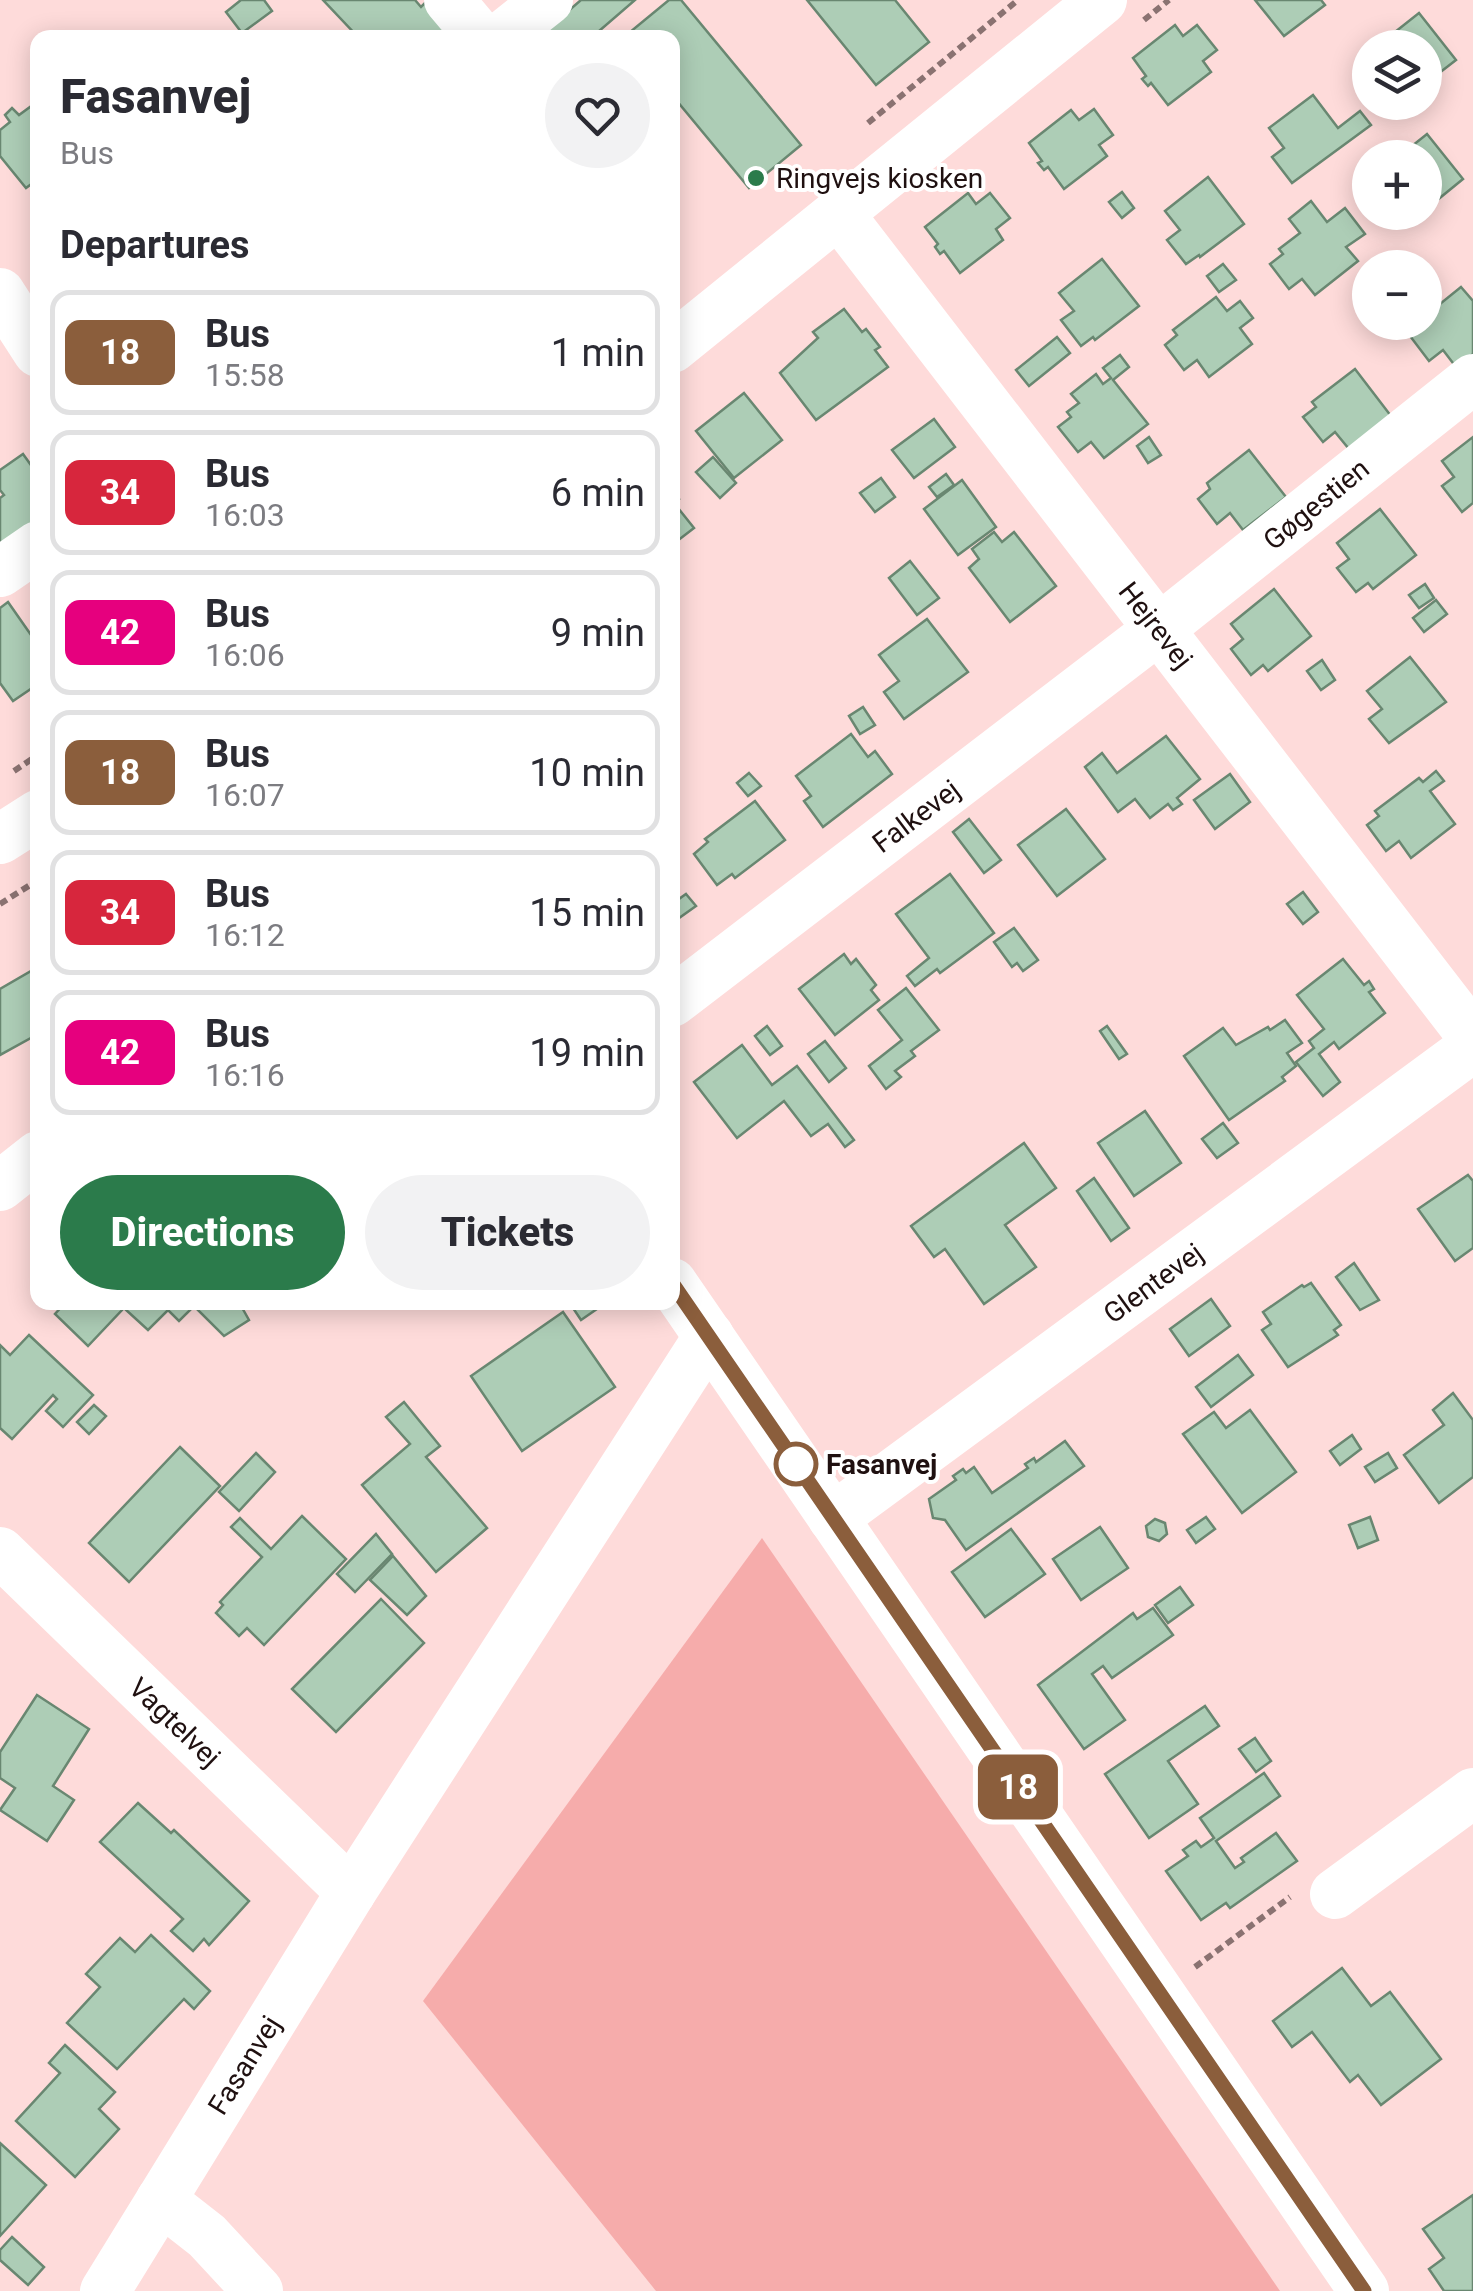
<!DOCTYPE html>
<meta charset="utf-8">
<style>
:root{--surface:#fff;--page:#f2f2f3;--text:#2b2b33;--muted:#7c7c81;--line:#e1e1e2;--accent:#2b7b4b}
body{margin:0;font-family:Roboto,sans-serif;background:var(--page);color:var(--text);height:100vh;display:flex;flex-direction:column;font-size:38px;white-space:nowrap}
*{box-sizing:border-box;margin:0}
p{font-size:32px;color:var(--muted)}
.icon{flex:none;width:55px;height:55px;fill:none;stroke:currentColor;stroke-width:2;stroke-linecap:round;stroke-linejoin:round}
.map{position:relative;flex:1;overflow:hidden}
.panel{position:absolute;left:30px;top:30px;width:650px;height:1280px;display:flex;flex-direction:column;background:var(--surface);border-radius:20px;box-shadow:0 5px 25px #0003}
.panel>*{flex:none}
.badge{padding:0 20px;border-radius:15px;font-size:35px;line-height:65px}
.fabs{position:absolute;left:1352px;top:30px;display:grid;gap:20px}
.fabs a{display:grid;place-items:center;width:90px;height:90px;border-radius:50%;background:var(--surface);box-shadow:0 5px 25px #0003;font-size:50px}
.map>.badge{position:absolute;translate:-50% -50%;box-shadow:0 0 0 5px #fff}
h2{padding:0 30px;font-size:38px;line-height:90px}
.round{display:grid;place-items:center;flex:none;width:105px;height:105px;border-radius:52px;background:var(--page)}
.head{display:flex;align-items:center;justify-content:space-between;height:170px;padding:0 30px}
h1{font-size:48px;font-weight:800;line-height:75px}
.primary-button{display:flex;gap:20px;margin-top:auto;padding:20px 30px}
.primary-button a{flex:1;height:115px;border-radius:60px;background:var(--accent);color:#fff;font-size:40px;font-weight:800;line-height:115px;text-align:center}
.primary-button a+a{background:var(--page);color:var(--text)}
ul{padding:0;list-style:none}
li{display:flex;align-items:center;gap:30px;height:125px;margin:0 20px 15px;padding:0 10px;border:5px solid var(--line);border-radius:20px}
li div{flex:1}
li b{display:block;font-size:38px}
li em{font-style:normal}
li .badge{min-width:110px;font-weight:700;text-align:center}
.map>svg:first-child{display:block}
.green{fill:#f6acab}
.building{fill:#adcdb6;stroke:#698771;stroke-width:2.5}
.lines{fill:none;stroke-linecap:round;stroke-linejoin:round}
.path{stroke:#8a7271;stroke-width:6;stroke-dasharray:8 5;stroke-linecap:butt}
.minor{stroke:#fff;stroke-width:50}
.line-casing{stroke:#fff;stroke-width:22}
.line{stroke:#8b5e3c;stroke-width:15}
.poi-dot{fill:#2b7b4b;stroke:#fff;stroke-width:4}
.stop-dot{fill:#fff;stroke:#8b5e3c;stroke-width:5}
.labels{text-anchor:middle;stroke-width:8;stroke-linejoin:round;paint-order:stroke}
.poi-label{font-size:28px;fill:#1f1010;stroke:#fff;text-anchor:start}
.street-label{font-size:28px;fill:#1f1010;stroke:#fff}
.stop-label{font-size:28px;font-weight:bold;fill:#1f1010;stroke:#fff;text-anchor:start}
</style>
<div class="map">
<svg width="1473" height="2291" viewBox="0 0 1473 2291">
<rect width="100%" height="100%" fill="#fedbda"/>
<polygon class="green" points="762,1538 1280,2291 656,2291 423,2001"/>
<g class="building">
<polygon points="241,0 264,0 272,11 242,33 226,12"/>
<polygon points="323,0 415,0 421,7 426,2 450,38 359,38"/>
<polygon points="581,0 635,0 591,38 537,38"/>
<polygon points="669,0 681,0 801,145 749,188 672,95 672,38 624,37"/>
<polygon points="807,0 895,0 929,42 876,85"/>
<polygon points="1255,0 1321,0 1325,5 1284,36"/>
<polygon points="1419,13 1456,60 1425,84 1425,48 1376,47"/>
<polygon points="1175,25 1183,36 1197,25 1217,50 1203,61 1211,72 1168,105 1151,83 1148,86 1142,79 1146,76 1133,58"/>
<polygon points="1313,95 1338,128 1360,111 1371,125 1292,183 1272,157 1284,148 1269,128"/>
<polygon points="30,107 38,116 38,179 26,188 0,156 0,130 10,122 5,115 12,108 19,115"/>
<polygon points="1094,109 1113,135 1099,145 1107,156 1064,189 1048,167 1044,170 1038,163 1042,161 1029,143 1071,110 1079,120"/>
<polygon points="1427,134 1463,179 1425,210 1425,158 1397,158"/>
<polygon points="1208,177 1244,224 1200,257 1199,255 1186,264 1167,240 1180,230 1165,211"/>
<polygon points="1122,192 1134,208 1122,218 1109,202"/>
<polygon points="968,193 976,204 990,193 1010,218 996,229 1003,240 960,273 944,251 940,254 935,247 938,244 925,227"/>
<polygon points="1311,201 1327,222 1345,208 1365,234 1346,247 1358,261 1315,295 1302,279 1289,289 1270,264 1283,254 1279,249 1300,233 1289,219"/>
<polygon points="1102,259 1139,306 1095,340 1093,337 1081,346 1061,320 1074,311 1059,293"/>
<polygon points="1223,264 1236,280 1219,292 1207,276"/>
<polygon points="1461,287 1473,301 1473,354 1456,367 1443,350 1429,361 1410,336 1423,325 1421,322 1425,322 1425,316"/>
<polygon points="1216,297 1227,311 1240,301 1253,318 1240,328 1252,344 1209,377 1197,360 1184,370 1165,345 1177,335 1173,330"/>
<polygon points="844,309 862,332 866,329 880,347 875,350 888,367 816,420 780,373 818,338 813,332"/>
<polygon points="1057,337 1070,353 1029,386 1016,370"/>
<polygon points="1120,355 1129,367 1113,380 1148,424 1104,458 1091,442 1078,452 1058,427 1071,417 1067,412 1079,403 1071,394 1096,374 1103,384 1111,378 1103,368"/>
<polygon points="1355,369 1391,416 1349,449 1335,432 1323,442 1303,417 1316,407 1312,402"/>
<polygon points="744,393 782,440 734,478 696,431"/>
<polygon points="934,419 955,447 914,478 892,450"/>
<polygon points="1149,437 1161,455 1148,463 1137,446"/>
<polygon points="1473,437 1473,503 1462,512 1442,486 1454,477 1442,461"/>
<polygon points="1249,450 1286,497 1243,530 1230,513 1217,524 1198,499 1210,489 1207,483"/>
<polygon points="23,454 38,475 38,528 0,554 0,498 4,495 0,490 0,470"/>
<polygon points="713,457 736,483 720,498 696,472"/>
<polygon points="946,474 954,485 937,497 929,487"/>
<polygon points="881,478 895,497 875,512 860,493"/>
<polygon points="962,480 996,527 958,555 924,509"/>
<polygon points="673,491 679,499 674,503 694,528 672,545"/>
<polygon points="1380,509 1416,555 1373,589 1368,583 1356,592 1337,568 1349,559 1337,543"/>
<polygon points="994,532 1002,542 1014,532 1056,586 1010,622 969,568 979,559 972,549"/>
<polygon points="910,561 939,598 917,615 889,578"/>
<polygon points="1425,584 1434,598 1419,608 1409,595"/>
<polygon points="1274,589 1311,636 1268,671 1263,665 1251,675 1231,649 1243,639 1231,624"/>
<polygon points="1436,600 1447,614 1424,632 1413,618"/>
<polygon points="8,602 38,645 38,684 13,701 0,683 0,608"/>
<polygon points="927,619 968,672 904,719 884,692 899,681 879,655"/>
<polygon points="1410,657 1446,702 1389,743 1369,719 1382,709 1367,691"/>
<polygon points="1322,660 1335,680 1321,690 1307,671"/>
<polygon points="863,707 875,725 860,734 849,716"/>
<polygon points="851,734 868,757 875,751 892,774 823,827 804,801 811,796 796,776"/>
<polygon points="1166,736 1200,779 1177,798 1182,804 1173,810 1168,804 1150,818 1135,799 1118,812 1085,767 1102,753 1117,773"/>
<polygon points="1436,771 1444,781 1430,791 1455,824 1411,858 1399,841 1386,851 1367,825 1379,816 1375,811 1419,778 1423,782"/>
<polygon points="749,773 761,786 748,796 737,783"/>
<polygon points="1230,774 1250,802 1215,829 1194,800"/>
<polygon points="755,801 785,840 735,878 732,874 717,885 694,854 708,842 705,839"/>
<polygon points="1066,809 1105,859 1057,896 1018,845"/>
<polygon points="969,819 1001,860 984,873 953,832"/>
<polygon points="950,874 994,933 940,973 937,969 915,986 907,976 929,958 896,914"/>
<polygon points="1303,892 1318,912 1303,924 1287,904"/>
<polygon points="686,894 696,906 672,923 672,904"/>
<polygon points="1014,928 1038,960 1023,971 1017,963 1012,967 994,942"/>
<polygon points="844,954 851,964 856,959 876,985 871,990 879,1000 835,1035 799,989"/>
<polygon points="1343,959 1364,985 1369,981 1374,989 1369,992 1385,1013 1339,1049 1334,1042 1319,1054 1340,1082 1323,1096 1296,1062 1314,1048 1309,1041 1324,1029 1297,995"/>
<polygon points="38,967 38,1034 0,1055 0,989"/>
<polygon points="906,988 939,1030 911,1051 915,1056 895,1071 901,1077 886,1089 869,1066 902,1040 878,1010"/>
<polygon points="1285,1020 1302,1043 1287,1053 1296,1066 1282,1077 1285,1081 1229,1120 1184,1056 1223,1028 1236,1045 1268,1027 1270,1030"/>
<polygon points="767,1026 782,1046 770,1055 755,1036"/>
<polygon points="1107,1026 1127,1054 1119,1059 1100,1031"/>
<polygon points="825,1041 846,1068 829,1082 808,1054"/>
<polygon points="742,1045 772,1085 797,1066 854,1140 845,1147 828,1124 811,1136 784,1101 737,1138 694,1082"/>
<polygon points="1145,1111 1181,1163 1134,1196 1098,1143"/>
<polygon points="1223,1123 1238,1143 1217,1158 1202,1139"/>
<polygon points="1024,1143 1056,1188 1005,1225 1036,1267 984,1304 945,1249 934,1257 911,1226"/>
<polygon points="1468,1175 1473,1181 1473,1248 1455,1261 1418,1209"/>
<polygon points="1094,1178 1129,1228 1111,1241 1077,1191"/>
<polygon points="1354,1263 1379,1300 1360,1310 1336,1277"/>
<polygon points="1311,1283 1341,1325 1334,1330 1338,1335 1288,1367 1262,1330 1271,1324 1263,1312 1302,1285 1304,1287"/>
<polygon points="1211,1299 1230,1326 1189,1356 1170,1329"/>
<polygon points="66,1302 243,1302 240,1304 249,1320 224,1336 194,1306 179,1321 168,1310 148,1330 124,1308 88,1346 55,1314"/>
<polygon points="569,1302 607,1302 581,1320"/>
<polygon points="563,1312 615,1387 522,1451 471,1376"/>
<polygon points="29,1335 93,1395 63,1427 46,1411 57,1399 53,1395 12,1439 0,1428 0,1345 10,1355"/>
<polygon points="1238,1355 1253,1375 1211,1407 1196,1387"/>
<polygon points="1453,1393 1473,1420 1473,1477 1439,1503 1404,1455 1444,1425 1433,1410"/>
<polygon points="404,1402 440,1446 426,1457 487,1528 436,1572 362,1485 410,1444 386,1417"/>
<polygon points="94,1405 106,1416 89,1434 77,1422"/>
<polygon points="1250,1410 1296,1472 1242,1513 1183,1434 1214,1412 1226,1428"/>
<polygon points="1352,1435 1361,1449 1340,1465 1330,1451"/>
<polygon points="1065,1441 1084,1466 966,1550 945,1520 933,1518 929,1499 956,1480 953,1476 963,1469 966,1473 974,1467 992,1493 1028,1468 1025,1464 1034,1458 1036,1462"/>
<polygon points="180,1447 220,1486 129,1582 89,1543"/>
<polygon points="256,1453 275,1472 239,1511 219,1492"/>
<polygon points="1388,1453 1397,1468 1375,1482 1365,1467"/>
<polygon points="302,1516 346,1559 264,1645 247,1628 239,1636 216,1613 223,1605 220,1602 262,1557 231,1527 240,1518 271,1549"/>
<polygon points="1206,1517 1215,1529 1196,1543 1187,1530"/>
<polygon points="1370,1517 1378,1540 1358,1548 1349,1525"/>
<polygon points="1155,1519 1165,1523 1167,1534 1159,1541 1148,1537 1146,1526"/>
<polygon points="1100,1527 1128,1568 1081,1600 1053,1559"/>
<polygon points="1011,1529 1045,1574 985,1617 952,1572"/>
<polygon points="376,1534 392,1554 355,1592 337,1574"/>
<polygon points="393,1556 426,1596 407,1615 370,1580"/>
<polygon points="1180,1587 1193,1605 1168,1623 1155,1605"/>
<polygon points="381,1599 424,1643 336,1732 292,1689"/>
<polygon points="1153,1608 1173,1635 1112,1678 1103,1666 1092,1674 1125,1720 1084,1749 1038,1685 1133,1613 1137,1619"/>
<polygon points="37,1695 89,1729 53,1786 74,1800 47,1841 0,1810 15,1788 0,1778 0,1752"/>
<polygon points="1205,1706 1219,1726 1168,1761 1198,1804 1149,1838 1105,1774"/>
<polygon points="1255,1738 1271,1761 1256,1772 1239,1749"/>
<polygon points="1264,1773 1280,1796 1216,1841 1235,1868 1244,1862 1241,1858 1276,1833 1297,1861 1230,1908 1226,1903 1201,1920 1166,1871 1188,1856 1183,1850 1196,1841 1201,1847 1214,1838 1200,1818"/>
<polygon points="138,1803 171,1833 174,1830 249,1901 209,1945 204,1939 193,1951 171,1931 183,1919 100,1842"/>
<polygon points="151,1935 210,1991 194,2009 184,1999 117,2069 67,2023 100,1987 86,1974 120,1938 135,1952"/>
<polygon points="1342,1968 1371,2006 1390,1992 1441,2059 1381,2105 1358,2075 1350,2082 1312,2032 1292,2047 1273,2021"/>
<polygon points="65,2045 115,2092 99,2109 119,2129 75,2177 16,2121 60,2073 49,2063"/>
<polygon points="0,2143 46,2185 0,2236"/>
<polygon points="1473,2195 1473,2291 1444,2291 1429,2269 1444,2258 1423,2229"/>
<polygon points="12,2237 44,2267 28,2285 0,2260 0,2250"/>
</g>
<g class="lines">
<g class="path">
<polyline points="1144,20 1169,0"/>
<polyline points="868,123 1018,0"/>
<polyline points="14,771 38,755"/>
<polyline points="0,904 38,880"/>
<polyline points="1195,1967 1290,1897"/>
</g>
<g class="minor">
<polyline points="449,0 481,38"/>
<polyline points="500,38 548,0"/>
<polyline points="839,214 1473,1037"/>
<polyline points="0,293 38,352"/>
<polyline points="672,348 1102,0"/>
<polyline points="0,572 38,546"/>
<polyline points="0,839 38,815"/>
<polyline points="672,1002 1159,629 1473,379"/>
<polyline points="0,1186 38,1156"/>
<polyline points="672,1283 1364,2291"/>
<polyline points="833,1518 1473,1047"/>
<polyline points="0,1552 351,1892"/>
<polyline points="1335,1894 1473,1793"/>
<polyline points="161,2200 207,2236 258,2291"/>
<polyline points="105,2291 351,1892 709,1336"/>
</g>
</g>
<g class="lines">
<defs>
<polyline id="line" points="672,1283 1364,2291"/>
</defs>
<use href="#line" class="line-casing"/>
<use href="#line" class="line"/>
</g>
<circle class="poi-dot" cx="756" cy="178" r="10"/>
<circle class="stop-dot" cx="796" cy="1464" r="20"/>
<g class="labels">
<g class="poi-label">
<text x="776" y="188">Ringvejs kiosken</text>
</g>
<g class="street-label">
<text transform="translate(1316 504) rotate(-39)" y="10">Gøgestien</text>
<text transform="translate(1156 625) rotate(52)" y="10">Hejrevej</text>
<text transform="translate(916 816) rotate(-37)" y="10">Falkevej</text>
<text transform="translate(1153 1283) rotate(-36)" y="10">Glentevej</text>
<text transform="translate(175 1722) rotate(44)" y="10">Vagtelvej</text>
<text transform="translate(244 2065) rotate(-58)" y="10">Fasanvej</text>
</g>
<g class="stop-label">
<text x="826" y="1474">Fasanvej</text>
</g>
</g>
</svg>
<div class="fabs">
<a><svg class="icon" aria-label="layers" viewBox="0 0 24 24"><path d="M12 4l9 5-9 5-9-5zM3 14l9 5 9-5"/></svg></a>
<a>+</a>
<a>−</a>
</div>
<b class="badge" style="left:1018px;top:1787px;background:#8b5e3c;color:#fff">18</b>
<section class="panel">
<div class="head"><div><h1>Fasanvej</h1><p>Bus</p></div><a class="round"><svg class="icon" aria-label="heart" viewBox="0 0 24 24"><path d="M12 20l-8-8c-3-5 5-10 8-4 3-6 11-1 8 4z"/></svg></a></div>
<h2>Departures</h2>
<ul>
<li><span class="badge" style="background:#8b5e3c;color:#fff">18</span><div><b>Bus</b><p>15:58</p></div><em>1 min</em></li>
<li><span class="badge" style="background:#d7263d;color:#fff">34</span><div><b>Bus</b><p>16:03</p></div><em>6 min</em></li>
<li><span class="badge" style="background:#e6007e;color:#fff">42</span><div><b>Bus</b><p>16:06</p></div><em>9 min</em></li>
<li><span class="badge" style="background:#8b5e3c;color:#fff">18</span><div><b>Bus</b><p>16:07</p></div><em>10 min</em></li>
<li><span class="badge" style="background:#d7263d;color:#fff">34</span><div><b>Bus</b><p>16:12</p></div><em>15 min</em></li>
<li><span class="badge" style="background:#e6007e;color:#fff">42</span><div><b>Bus</b><p>16:16</p></div><em>19 min</em></li>
</ul>
<div class="primary-button"><a>Directions</a><a>Tickets</a></div>
</section>
</div>
